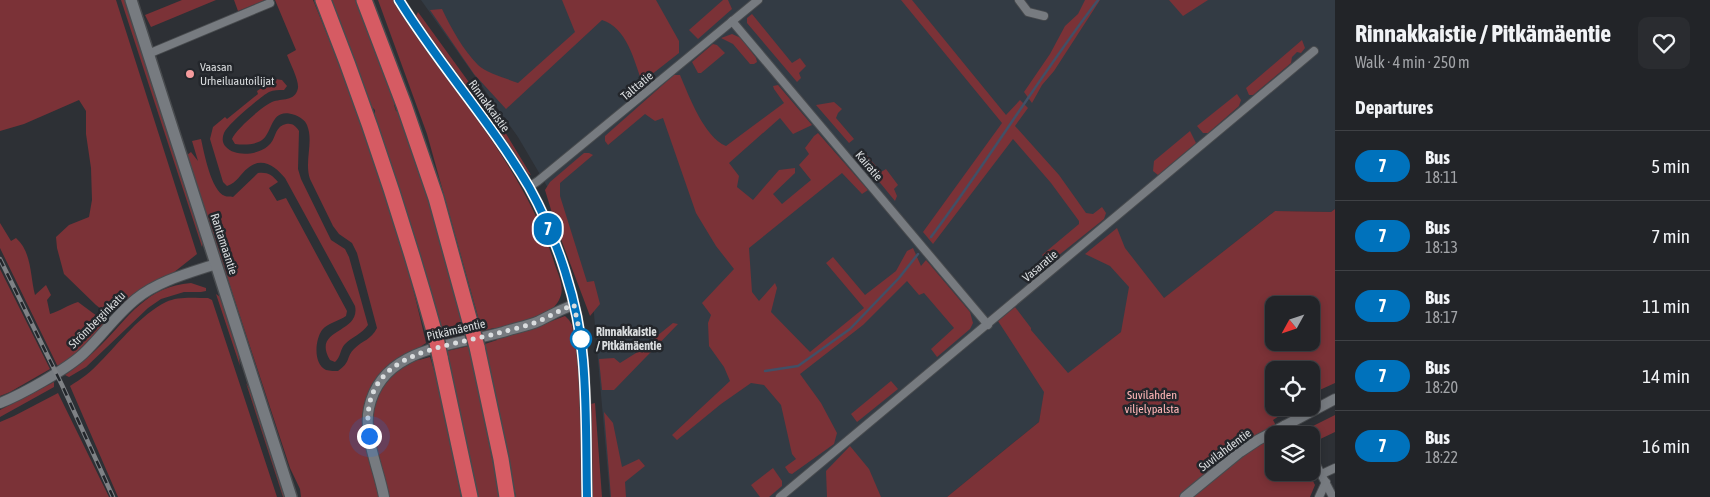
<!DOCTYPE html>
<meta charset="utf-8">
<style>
:root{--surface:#222428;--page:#2a2c30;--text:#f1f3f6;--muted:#a2a4a8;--line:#3f4145}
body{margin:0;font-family:"Asap Condensed",sans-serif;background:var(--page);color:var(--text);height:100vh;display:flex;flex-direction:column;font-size:19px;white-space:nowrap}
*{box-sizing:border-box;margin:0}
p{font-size:16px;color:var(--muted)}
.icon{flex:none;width:28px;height:28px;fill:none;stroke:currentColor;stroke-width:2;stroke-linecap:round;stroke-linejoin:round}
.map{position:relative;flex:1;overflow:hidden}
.panel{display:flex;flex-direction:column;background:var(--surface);width:375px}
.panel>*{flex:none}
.badge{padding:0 10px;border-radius:16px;font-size:18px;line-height:32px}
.needle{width:32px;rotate:230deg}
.tools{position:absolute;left:1265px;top:296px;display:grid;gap:10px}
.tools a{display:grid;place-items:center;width:55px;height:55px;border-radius:10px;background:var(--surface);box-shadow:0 2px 8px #0003,0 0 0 1px var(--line);font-size:25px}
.you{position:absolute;width:25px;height:25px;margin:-12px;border:4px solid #fff;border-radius:50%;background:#1a73e8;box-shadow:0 0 0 8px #1a73e833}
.map>.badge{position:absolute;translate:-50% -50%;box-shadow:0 0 0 2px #fff}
h2{padding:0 20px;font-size:19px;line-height:45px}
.round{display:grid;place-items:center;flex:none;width:52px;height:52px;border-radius:10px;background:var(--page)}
.head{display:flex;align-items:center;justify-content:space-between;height:85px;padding:0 20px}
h1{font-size:24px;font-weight:700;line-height:38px}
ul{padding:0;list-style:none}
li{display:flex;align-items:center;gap:15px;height:70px;padding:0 20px;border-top:1px solid var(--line)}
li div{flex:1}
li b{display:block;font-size:19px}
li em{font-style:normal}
li .badge{min-width:55px;font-weight:700;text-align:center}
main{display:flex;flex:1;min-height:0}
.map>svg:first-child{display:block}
.built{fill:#333b44}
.green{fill:#7b3237;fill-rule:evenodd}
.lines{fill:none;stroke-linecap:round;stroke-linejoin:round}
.stream{stroke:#415066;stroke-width:2.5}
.minor-casing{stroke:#484b4e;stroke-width:10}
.tertiary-casing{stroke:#484b4e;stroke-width:12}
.secondary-casing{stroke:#484b4e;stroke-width:14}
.motorway-casing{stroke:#484b4e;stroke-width:18}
.minor{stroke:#777b80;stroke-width:8}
.tertiary{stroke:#777b80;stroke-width:10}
.secondary{stroke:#777b80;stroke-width:11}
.motorway{stroke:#d65b63;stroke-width:15}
.rail-casing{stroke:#7e8185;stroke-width:4.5}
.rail{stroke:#23262b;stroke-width:2.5;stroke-dasharray:8;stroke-linecap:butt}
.motorway-bridge-casing{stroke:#484b4e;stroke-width:18;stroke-linecap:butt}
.motorway-bridge{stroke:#d65b63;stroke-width:15}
.line-casing{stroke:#fff;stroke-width:11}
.line{stroke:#0072bc;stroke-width:8}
.walk{stroke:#d9dcde;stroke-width:5;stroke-dasharray:0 9}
.poi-dot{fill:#f59b9d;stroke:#23262b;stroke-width:2}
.stop-dot{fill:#fff;stroke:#0072bc;stroke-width:2.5}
.labels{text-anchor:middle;stroke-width:5;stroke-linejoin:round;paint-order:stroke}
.poi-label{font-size:12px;fill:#d9dcde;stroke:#23262b;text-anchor:start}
.street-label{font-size:12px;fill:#d9dcde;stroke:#23262b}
.stop-label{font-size:12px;font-weight:bold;fill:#d9dcde;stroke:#23262b;text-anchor:start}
.park-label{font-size:12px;fill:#ffb6b7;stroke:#23262b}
</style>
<main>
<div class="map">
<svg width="1335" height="497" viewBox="0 0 1335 497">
<rect width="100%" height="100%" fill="#2d3035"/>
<polygon class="built" points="421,0 1335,0 1335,209 1331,212 1275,211 1045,392 1039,422 947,497 610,497 593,303 558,205 518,137"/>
<g class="green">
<polygon points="0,0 116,0 197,254 173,273 141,290 117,309 109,313 106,313 96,305 64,274 57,248 56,237 69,225 89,217 92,200 91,168 86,134 86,111 79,100 24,124 0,131"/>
<polygon points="121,0 126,0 203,243 202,247"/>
<polygon points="182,0 216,0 151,27 145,15"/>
<polygon points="234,0 265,0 238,11"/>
<path d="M275,0H313C340,66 367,132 388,200C403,247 415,295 426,343L417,349L419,360L430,357L443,400L461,497H301L300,489L290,468L187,155L191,152L198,161L192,141L201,139C204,152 211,191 225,196C227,197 230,196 233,197L258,173C268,172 272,175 278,182L269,188L277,201L286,198L347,311L346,316C339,321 328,323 322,330C315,340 313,364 326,370C330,371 335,371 338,371C351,362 346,357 354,349C363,340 371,340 377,328L357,253L352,243L339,234L333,226L310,179C304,161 314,142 307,125C305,120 300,117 295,115C270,106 273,133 262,140C255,145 244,145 235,144L232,139C235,130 264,105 272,102C282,98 295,102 298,88C299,80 290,63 287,55L296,50Z"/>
<polygon points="330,0 357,0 395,101 394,105 396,111 400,113 433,214 466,333 443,341 420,256 375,117 375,110 372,107"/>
<path d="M378,0H394C407,26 426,49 443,72C486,132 532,191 554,262C557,272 564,284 561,295C556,311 543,314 529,319L533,328L565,316L569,320L572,325L579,369L582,497H516L485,344L497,340L494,328L482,331L427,134Z"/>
<path d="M562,0H656L679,41V53L642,82C634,60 627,28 602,20L506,109L474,74L430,10L442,9C451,28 463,50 478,65C486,73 508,79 518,83L575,32Z"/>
<polygon points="723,0 728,0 732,9 698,39 689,30"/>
<polygon points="901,0 912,0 1006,115 1020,100 1028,108 1015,126 1059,175 1086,213 1093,214 1102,207 1106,213 1104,219 1049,263 1042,255 1079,224 1079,221 1051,183 1013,139 933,244 923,232 1002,123"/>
<polygon points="1085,0 1100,0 1054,71 1042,85 1032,103 1024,92 1050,54 1065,26 1078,14"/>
<polygon points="1169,0 1208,0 1183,16"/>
<polygon points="418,12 505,132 531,175 525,172 417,20 416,16"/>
<polygon points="752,14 792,63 800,58 806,66 799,73 801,78 797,82 747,23 747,18"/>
<polygon points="732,34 741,38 756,58 757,62 754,64 750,64 733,44 721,38"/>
<polygon points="1302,40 1305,48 1301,53 1297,52 1292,57 1291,63 1253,95 1249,95 1246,88"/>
<polygon points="713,44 717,45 725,53 701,73 698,73 692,62"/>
<path d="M674,75H680C689,96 704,137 726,146L784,103L774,89L773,86L778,85L812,125L793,134L780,118L729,163L739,176L737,187L753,200L779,170L795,168V173L773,194L782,204L811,180L799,165L809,154L805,148L814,136L818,133L868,190L862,194L842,173L749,248L752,292L759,301L775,283L777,288L771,312L810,352L864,308L826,263L833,257L865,295L896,271L907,251L913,248L921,266L926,260L970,312L973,323L970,329L937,357L931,349L954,328L924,293L919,295L907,281L863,325L800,374L821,403L837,433L834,444L792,474L789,473L785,467L796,459L792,454L781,405L764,385L751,383L721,404L677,440L672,435L730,381L724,367L709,346L708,323L711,315L702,303L734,269L716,246L696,213L663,118L655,121L645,114L608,145L605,141V136Z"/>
<path d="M275,79L282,80L287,86L284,90C278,90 274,90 269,92C260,97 227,125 224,133C222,138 222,143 226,147C235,157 258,155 268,146C276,140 274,129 283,125C291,122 295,125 299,131L298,169L301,179L331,240L345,249L349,257L368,325C362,334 352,337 345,344C340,349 341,357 335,362L330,360C311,328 361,334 355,306L285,178C276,167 262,156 248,168C240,174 237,183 227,186L223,182L210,139L213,127L225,117L227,119L258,94L257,91Z"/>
<polygon points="1237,94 1241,100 1239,106 1208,133 1203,133 1197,126"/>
<polygon points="834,102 842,109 838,113 836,118 854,139 849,143 816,105"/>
<polygon points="1190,131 1196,143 1158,175 1153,171 1154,161"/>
<polygon points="863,151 881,172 886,169 898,185 894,189 897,196 895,201 859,157"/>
<polygon points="584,153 589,153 593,155 560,183 560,196 587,282 594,281 600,304 590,316 556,226 545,190 550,182"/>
<path d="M1335,209V383L1311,394V370H1274V408H1291L1273,420L1281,435H1274V472L1309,473L1315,485L1310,497H947L1039,422L1044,392L998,321L1015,307L1031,328V330L1068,373L1121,332L1129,287L1110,266L1085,254L1117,228L1125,248L1164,298L1275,211L1331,212ZM1274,305H1311V342H1274Z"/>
<path d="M0,223L11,241L16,238C32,252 30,276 35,295L46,285L51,295L47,300L50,314C60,311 68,305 78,302L101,319L104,325L82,349L61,366L57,365L0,248Z"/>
<polygon points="0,269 50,369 10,392 0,396"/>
<path d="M191,283L206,288V291L201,292H184L161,299L148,308L86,367L69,377L65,375C78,366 90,356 101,345C129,317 147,286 191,283Z"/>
<polygon points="216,294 220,297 223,303 237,345 240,366"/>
<path d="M208,298L212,300L277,497H118L70,386C81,379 91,372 100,362C120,342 140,315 166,302C178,296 195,298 208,298Z"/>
<polygon points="673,323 678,324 614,390 602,390 599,359 614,358 620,363 636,353"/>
<polygon points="469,346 500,497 475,497 447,351"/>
<polygon points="891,381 898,389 857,422 851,414"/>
<polygon points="54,382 54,387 0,417 0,410"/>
<polygon points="246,383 253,396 288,497 283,497"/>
<polygon points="58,393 109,497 0,497 0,422 14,416"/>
<polygon points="595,403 602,497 591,497 589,408 591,404"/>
<polygon points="604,412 613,423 622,467 639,459 645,466 625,482 626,497 611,497"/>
<polygon points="1335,415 1335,432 1314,442 1307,429"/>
<polygon points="850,446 869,469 881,497 827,497 826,471"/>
<polygon points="773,468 782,481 782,486 769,497 760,497 751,485"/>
</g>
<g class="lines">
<g class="stream">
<path d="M931,237C989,160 1039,77 1098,0"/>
<polyline points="765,371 798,366 850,329 899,278 918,254"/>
</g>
<defs>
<g id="minor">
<polyline points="1019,0 1028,12 1044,16"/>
<polyline points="732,21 988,325"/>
<polyline points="148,54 270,3"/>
<polyline points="529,187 538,181 758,0"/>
<polyline points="1284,425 1294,435"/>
<polyline points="1311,455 1333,497"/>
<polyline points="1322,474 1335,468"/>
<polyline points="780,497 1314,51"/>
<polyline points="1319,497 1326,482"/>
</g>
<g id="tertiary">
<path d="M399,0C439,65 491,121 529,187C557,237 579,304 583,360C587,405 586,452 587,497"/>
<path d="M0,403C21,395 67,369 83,354C101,337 116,315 136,299C158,281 189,273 216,264"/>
<path d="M384,497C379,469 363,436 369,408C382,346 454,346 503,332C515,328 528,326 539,321C551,315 561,309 574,305"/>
<polyline points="1185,497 1240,452 1258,440 1335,399"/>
</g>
<polyline id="secondary" points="131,0 291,497"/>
<g id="motorway">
<path d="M323,0C367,111 404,223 436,338"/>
<polyline points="364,0 404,105 436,198 472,329"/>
<polyline points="477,347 501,459 507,497"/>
<polyline points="440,357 470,497"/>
</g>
</defs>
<use href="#minor" class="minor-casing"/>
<use href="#tertiary" class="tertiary-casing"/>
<use href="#secondary" class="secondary-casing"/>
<use href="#motorway" class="motorway-casing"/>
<use href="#minor" class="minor"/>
<use href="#tertiary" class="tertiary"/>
<use href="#secondary" class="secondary"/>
<use href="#motorway" class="motorway"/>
<defs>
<polyline id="rail" points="0,259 62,385 113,497"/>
</defs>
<use href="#rail" class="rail-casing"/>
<use href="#rail" class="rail"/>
<defs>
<g id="motorway-bridge">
<polyline points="472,329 477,347"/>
<polyline points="436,338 440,357"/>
</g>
</defs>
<use href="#motorway-bridge" class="motorway-bridge-casing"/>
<use href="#motorway-bridge" class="motorway-bridge"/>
</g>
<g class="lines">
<defs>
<path id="line" d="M399,0C439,65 491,122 529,187C557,237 579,304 583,360C587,406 586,452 587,497"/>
</defs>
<use href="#line" class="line-casing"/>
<use href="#line" class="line"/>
<path class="walk" d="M369,436C357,350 443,349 502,332C514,329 527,326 539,321C551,316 561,309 574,305L581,339"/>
</g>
<circle class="poi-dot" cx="190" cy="74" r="5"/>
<circle class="stop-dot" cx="581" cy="339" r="10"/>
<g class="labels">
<g class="poi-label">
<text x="200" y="71">Vaasan<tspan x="200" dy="14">Urheiluautoilijat</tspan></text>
</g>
<g class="street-label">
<text transform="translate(637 86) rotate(-40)" y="4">Talttatie</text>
<text transform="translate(489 106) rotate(54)" y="4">Rinnakkaistie</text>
<text transform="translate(869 166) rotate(50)" y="4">Kairatie</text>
<text transform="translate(224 244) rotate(72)" y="4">Rantamaantie</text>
<text transform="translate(1040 266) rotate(-40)" y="4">Vasaratie</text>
<text transform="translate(97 320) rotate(-45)" y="4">Strömberginkatu</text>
<text transform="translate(456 330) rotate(-13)" y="4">Pitkämäentie</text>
<text transform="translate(1225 450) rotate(-37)" y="4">Suvilahdentie</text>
</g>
<g class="stop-label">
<text x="596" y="336">Rinnakkaistie<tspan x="596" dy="14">/ Pitkämäentie</tspan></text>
</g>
<g class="park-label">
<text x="1152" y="399">Suvilahden<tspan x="1152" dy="14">viljelypalsta</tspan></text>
</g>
</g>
</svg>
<div class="tools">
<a><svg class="needle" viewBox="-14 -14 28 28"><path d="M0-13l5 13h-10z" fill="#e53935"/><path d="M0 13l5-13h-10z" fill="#a2a4a8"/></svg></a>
<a><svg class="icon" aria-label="locate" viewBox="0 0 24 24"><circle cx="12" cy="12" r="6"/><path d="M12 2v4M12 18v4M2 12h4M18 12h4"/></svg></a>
<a><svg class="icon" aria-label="layers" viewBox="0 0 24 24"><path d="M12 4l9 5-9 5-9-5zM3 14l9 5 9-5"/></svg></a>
</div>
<div class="you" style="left:369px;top:436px"></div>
<b class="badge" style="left:548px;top:229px;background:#0072bc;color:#fff">7</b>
</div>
<section class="panel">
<div class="head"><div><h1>Rinnakkaistie / Pitkämäentie</h1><p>Walk · 4 min · 250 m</p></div><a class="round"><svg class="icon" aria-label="heart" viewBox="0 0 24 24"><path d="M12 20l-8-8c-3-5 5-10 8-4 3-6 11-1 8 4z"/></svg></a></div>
<h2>Departures</h2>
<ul>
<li><span class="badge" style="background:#0072bc;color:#fff">7</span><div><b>Bus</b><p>18:11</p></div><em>5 min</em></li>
<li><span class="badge" style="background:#0072bc;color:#fff">7</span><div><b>Bus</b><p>18:13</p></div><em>7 min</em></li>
<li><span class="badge" style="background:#0072bc;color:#fff">7</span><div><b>Bus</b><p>18:17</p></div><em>11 min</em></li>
<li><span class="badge" style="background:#0072bc;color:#fff">7</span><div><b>Bus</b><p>18:20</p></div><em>14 min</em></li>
<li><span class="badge" style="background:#0072bc;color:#fff">7</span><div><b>Bus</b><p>18:22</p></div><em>16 min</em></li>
</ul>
</section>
</main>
